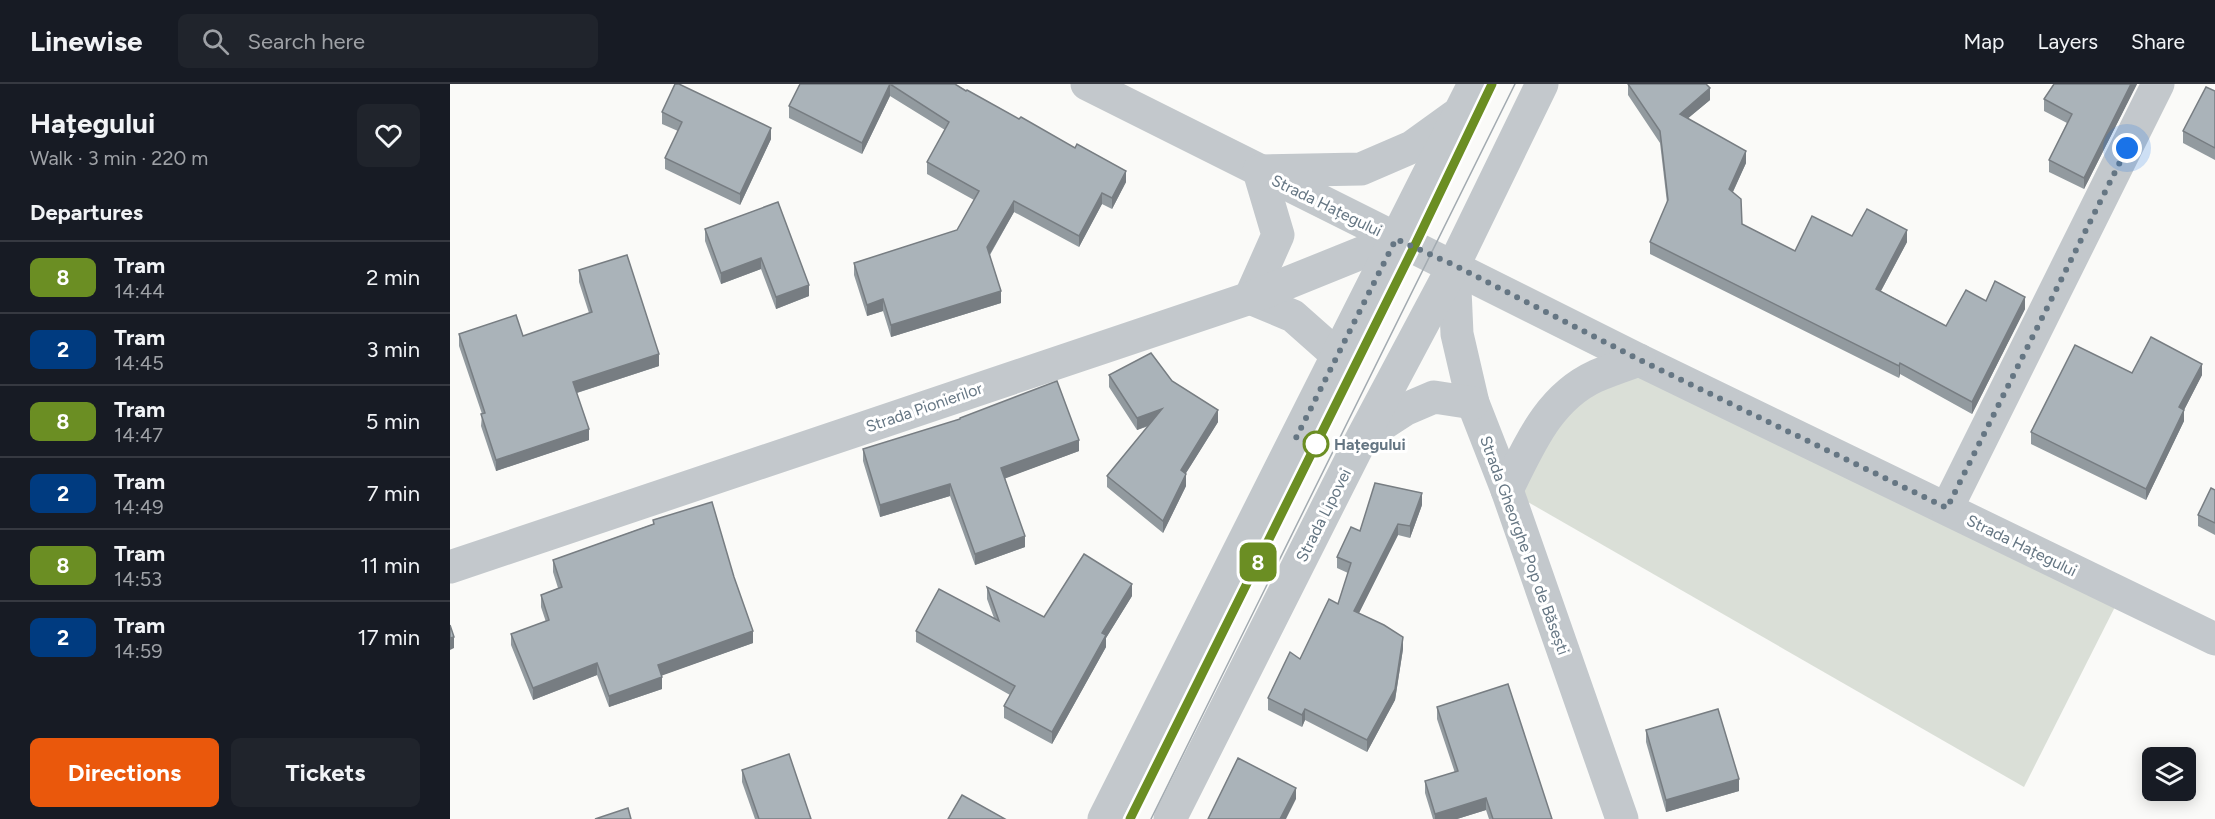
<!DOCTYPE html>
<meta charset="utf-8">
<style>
:root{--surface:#171b24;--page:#20242c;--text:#f1f3f6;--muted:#9ea1a6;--line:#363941;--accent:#ea580c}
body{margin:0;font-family:Figtree,sans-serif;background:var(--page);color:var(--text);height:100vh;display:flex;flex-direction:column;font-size:22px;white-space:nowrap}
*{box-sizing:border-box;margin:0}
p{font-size:20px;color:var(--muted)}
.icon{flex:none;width:33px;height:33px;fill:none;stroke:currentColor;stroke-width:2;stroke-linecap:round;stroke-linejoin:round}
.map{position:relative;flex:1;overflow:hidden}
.panel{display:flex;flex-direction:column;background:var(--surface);width:450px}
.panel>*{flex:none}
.badge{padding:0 12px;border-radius:9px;font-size:21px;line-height:39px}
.buttons{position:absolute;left:1692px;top:663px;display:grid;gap:12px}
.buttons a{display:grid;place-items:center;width:54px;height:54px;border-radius:9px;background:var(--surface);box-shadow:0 3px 15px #0003;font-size:30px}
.you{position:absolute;width:30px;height:30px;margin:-15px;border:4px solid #fff;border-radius:50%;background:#1a73e8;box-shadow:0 0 0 9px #1a73e833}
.map>.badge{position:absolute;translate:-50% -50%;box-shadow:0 0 0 3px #fff}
h2{padding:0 30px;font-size:22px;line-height:54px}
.round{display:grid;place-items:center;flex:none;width:63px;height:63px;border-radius:9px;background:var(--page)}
.headline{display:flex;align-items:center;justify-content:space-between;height:102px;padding:0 30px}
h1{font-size:28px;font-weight:700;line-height:45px}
.action{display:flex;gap:12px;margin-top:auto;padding:12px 30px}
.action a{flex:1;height:69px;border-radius:9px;background:var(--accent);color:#fff;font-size:24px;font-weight:700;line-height:69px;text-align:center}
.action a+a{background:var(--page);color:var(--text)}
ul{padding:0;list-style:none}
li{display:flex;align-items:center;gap:18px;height:72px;padding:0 30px;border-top:2px solid var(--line)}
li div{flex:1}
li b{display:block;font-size:22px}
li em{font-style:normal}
li .badge{min-width:66px;font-weight:700;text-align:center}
header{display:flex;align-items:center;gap:36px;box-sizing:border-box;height:84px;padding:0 30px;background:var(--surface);border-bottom:2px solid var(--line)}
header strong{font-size:28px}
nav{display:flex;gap:33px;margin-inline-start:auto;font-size:21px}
.search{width:420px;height:54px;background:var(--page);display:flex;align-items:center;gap:15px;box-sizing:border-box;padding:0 21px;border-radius:9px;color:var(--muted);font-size:22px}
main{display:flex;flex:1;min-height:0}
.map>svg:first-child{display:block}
.green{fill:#dadfd7}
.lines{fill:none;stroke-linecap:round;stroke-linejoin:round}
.minor{stroke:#c3c8cc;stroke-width:33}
.tram{stroke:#a2aab0;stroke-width:1.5}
.wall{fill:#929a9f}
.shaded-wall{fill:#777d82}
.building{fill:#aab3b9;stroke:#777d82;stroke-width:1.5}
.line-casing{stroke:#fff;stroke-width:14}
.line{stroke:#6b8e23;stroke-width:9}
.walk{stroke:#657683;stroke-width:6;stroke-dasharray:0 10.8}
.stop-dot{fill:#fff;stroke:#6b8e23;stroke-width:3}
.labels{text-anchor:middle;stroke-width:6;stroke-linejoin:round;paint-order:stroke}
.street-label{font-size:16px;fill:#657683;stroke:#fff}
.stop-label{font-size:16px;font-weight:bold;fill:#657683;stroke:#fff;text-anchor:start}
</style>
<header>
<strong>Linewise</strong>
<div class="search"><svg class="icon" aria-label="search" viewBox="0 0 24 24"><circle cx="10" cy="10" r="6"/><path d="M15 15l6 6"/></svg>Search here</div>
<nav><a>Map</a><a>Layers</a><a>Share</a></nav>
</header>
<main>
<section class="panel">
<div class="headline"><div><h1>Hațegului</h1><p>Walk · 3 min · 220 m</p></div><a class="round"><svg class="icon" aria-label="heart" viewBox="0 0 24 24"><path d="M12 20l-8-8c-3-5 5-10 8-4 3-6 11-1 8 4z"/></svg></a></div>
<h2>Departures</h2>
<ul>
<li><span class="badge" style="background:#6b8e23;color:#fff">8</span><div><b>Tram</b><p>14:44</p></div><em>2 min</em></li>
<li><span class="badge" style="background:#003b80;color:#fff">2</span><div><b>Tram</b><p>14:45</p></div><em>3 min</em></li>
<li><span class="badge" style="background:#6b8e23;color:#fff">8</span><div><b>Tram</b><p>14:47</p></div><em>5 min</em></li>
<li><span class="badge" style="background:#003b80;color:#fff">2</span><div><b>Tram</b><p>14:49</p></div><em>7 min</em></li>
<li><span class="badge" style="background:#6b8e23;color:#fff">8</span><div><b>Tram</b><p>14:53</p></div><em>11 min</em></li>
<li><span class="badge" style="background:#003b80;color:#fff">2</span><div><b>Tram</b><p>14:59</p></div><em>17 min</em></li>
</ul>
<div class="action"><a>Directions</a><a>Tickets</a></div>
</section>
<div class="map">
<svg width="1765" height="735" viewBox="0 0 1765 735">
<rect width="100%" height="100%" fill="#fafaf8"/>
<polygon class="green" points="1189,276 1672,509 1574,703 1057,406 1090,341"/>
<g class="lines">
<g class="minor">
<polyline points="637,0 1189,276 1765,555"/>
<polyline points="1004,183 1007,250 1023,319 1057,406 1172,735"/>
<polyline points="800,214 828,151 809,87 911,85 962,63 1005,32"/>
<polyline points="800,214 843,232 887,271"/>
<polyline points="916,351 956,325 984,313 1023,319"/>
<path d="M1057,406C1079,362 1098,314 1146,292C1160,286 1175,281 1189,276"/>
<polyline points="1497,424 1708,0"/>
<polyline points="0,483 800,214 946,155"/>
<polyline points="654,735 1024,0"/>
<polyline points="720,735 912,354 1004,181 1092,0"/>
</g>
<g class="tram">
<polyline points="680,735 964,163 1042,0"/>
<polyline points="701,735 1065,0"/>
</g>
</g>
<g class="wall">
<polygon points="350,0 505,0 676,98 662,125 652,120 629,163 564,128 540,171 551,219 441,253 433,227 417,232 404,191 404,179 507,146 524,116 477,90 477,78 495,46 440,12 412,70 339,34 339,22"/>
<polygon points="1178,0 1260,16 1238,34 1296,79 1283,108 1292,140 1345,167 1402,152 1457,158 1431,207 1496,242 1536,217 1575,225 1522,330 1450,290 1449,294 1200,170 1200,158 1217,119 1210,59 1178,11"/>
<polygon points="1604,0 1687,0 1634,105 1599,88 1599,76 1617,39 1594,27 1594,15"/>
<polygon points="1765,7 1765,76 1733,59 1733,47"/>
<polygon points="212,28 321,55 290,121 215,85 215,74 228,47 212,40"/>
<polygon points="328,118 359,212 326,225 311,185 271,200 255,157 255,145"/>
<polygon points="129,186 209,282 127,309 139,356 46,387 31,342 32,330 9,262 9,250 73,252 139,229 129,198"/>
<polygon points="1682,289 1752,291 1734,326 1734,337 1696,416 1581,360 1581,348"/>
<polygon points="659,291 722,297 768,338 736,389 736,402 713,449 657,403 657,392 699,342 687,346 659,303"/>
<polygon points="510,334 629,367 555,394 575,463 525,481 500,412 430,433 413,377 413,365 510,336"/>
<polygon points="1765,406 1765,451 1748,442 1748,431"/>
<polygon points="972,421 960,454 948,451 909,529 953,565 945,616 917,668 855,636 852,643 818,626 818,614 850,575 888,520 898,489 887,484 887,473 910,447"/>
<polygon points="203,436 303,559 212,591 212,605 159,623 147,591 83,616 61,561 61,550 96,538 91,523 91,511 108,504 103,488 103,476 203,440"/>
<polygon points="537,503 594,533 682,512 656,554 656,563 602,660 554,634 554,622 560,611 466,558 466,547 544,534 537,515"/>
<polygon points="987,623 1102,735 1039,735 1036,726 1007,735 983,735 975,709 975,697 1005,689 987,635"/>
<polygon points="1196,646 1289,707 1216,728 1196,658"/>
<polygon points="292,686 361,735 305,735 292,698"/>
</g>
<g class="shaded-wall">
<polygon points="440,0 440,12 412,70 412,59"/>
<polygon points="1681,0 1687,0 1634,105 1634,94"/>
<polygon points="1260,4 1260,16 1230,41 1230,30"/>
<polygon points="321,44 321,55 290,121 290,110"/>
<polygon points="1296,67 1296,79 1279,116 1279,105"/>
<polygon points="676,87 676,98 662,125 662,114"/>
<polygon points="652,109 652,120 629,163 629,152"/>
<polygon points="564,117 564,128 537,175 537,163"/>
<polygon points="1457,146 1457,158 1426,216 1426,205"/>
<polygon points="311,174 311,185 271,200 271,189"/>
<polygon points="359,201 359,212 326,225 326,213"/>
<polygon points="551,207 551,219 441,253 441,241"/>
<polygon points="1575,213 1575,225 1522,330 1522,318"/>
<polygon points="433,215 433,227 417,232 417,221"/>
<polygon points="209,270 209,282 123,310 123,298"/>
<polygon points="1450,279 1450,290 1449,294 1449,282"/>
<polygon points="1752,280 1752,291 1734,326 1734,337 1696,416 1696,405 1729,323"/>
<polygon points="712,325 712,336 687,346 687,334"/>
<polygon points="768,326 768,338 731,397 731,386"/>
<polygon points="139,345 139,356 46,387 46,376"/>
<polygon points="629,356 629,367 551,396 551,384"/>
<polygon points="736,390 736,402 713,449 713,437"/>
<polygon points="500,400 500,412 430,433 430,421"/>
<polygon points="972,409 972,421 960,454 960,442"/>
<polygon points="948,440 948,451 904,539 904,527"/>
<polygon points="575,452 575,463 525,481 525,470"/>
<polygon points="682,500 682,512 656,554 656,563 602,660 602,648 652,549"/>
<polygon points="303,547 303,559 208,593 208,581"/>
<polygon points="4,553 4,564 0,566 0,554"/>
<polygon points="953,553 953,565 945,616 917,668 917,656"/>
<polygon points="147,579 147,591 83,616 83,604"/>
<polygon points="212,593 212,605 159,623 159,612"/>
<polygon points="855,625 855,636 852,643 852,631"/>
<polygon points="1289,695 1289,707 1216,728 1216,716"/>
<polygon points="846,704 846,715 836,735 830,735"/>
<polygon points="1036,714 1036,726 1007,735 985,735 985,730"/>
</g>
<g class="building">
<polygon points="225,0 229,0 321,44 290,110 215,74 232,38 212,28"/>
<polygon points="350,0 505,0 516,7 517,6 569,35 571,33 625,64 627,60 676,87 662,114 652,109 629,152 564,117 537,163 551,207 441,241 433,215 417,221 404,179 507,146 529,107 477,78 499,38 440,0 412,59 339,22"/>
<polygon points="1178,0 1256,0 1260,4 1230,30 1296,67 1279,105 1291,115 1292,140 1345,167 1362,132 1402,152 1417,125 1457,146 1426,205 1496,242 1516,206 1536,217 1545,197 1575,213 1522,318 1450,279 1449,282 1200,158 1218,116 1210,47"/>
<polygon points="1604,0 1681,0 1634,94 1599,76 1622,30 1594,15"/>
<polygon points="1756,3 1765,7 1765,64 1733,47"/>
<polygon points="328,118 359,201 326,213 311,174 271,189 255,145"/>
<polygon points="177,171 209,270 123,298 139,345 46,376 31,330 35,329 9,250 66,231 73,252 142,228 129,186"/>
<polygon points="1701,253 1752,280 1729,323 1734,326 1696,405 1581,348 1625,261 1682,289"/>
<polygon points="701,269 722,297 768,326 731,386 736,390 713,437 657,392 712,325 687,334 659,291"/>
<polygon points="607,297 629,356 551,384 575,452 525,470 500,400 430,421 413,365 510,335 510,334"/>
<polygon points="925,399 972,409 960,442 948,440 904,527 934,541 953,553 945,605 917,656 855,625 852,631 818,614 840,568 850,575 879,515 888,520 901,479 887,473 901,443 910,447"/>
<polygon points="1761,404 1765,406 1765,439 1748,431"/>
<polygon points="262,418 284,493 303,547 208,581 212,593 159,612 147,579 83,604 61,550 99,536 91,511 112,503 103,476 204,440 203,436"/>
<polygon points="634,470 682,500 652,549 656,551 602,648 554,622 565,602 466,547 489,505 549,537 537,503 594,533"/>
<polygon points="0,541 4,553 0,554"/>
<polygon points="1058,600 1102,735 1043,735 1036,714 985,730 975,697 1008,687 987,623"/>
<polygon points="1268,625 1289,695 1216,716 1196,646"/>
<polygon points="339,670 361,735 309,735 292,686"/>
<polygon points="788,674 846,704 830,735 758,735"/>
<polygon points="512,711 555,735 498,735"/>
<polygon points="178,724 181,735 145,735"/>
</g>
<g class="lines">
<defs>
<polyline id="line" points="680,735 964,163 1042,0"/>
</defs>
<use href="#line" class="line-casing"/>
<use href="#line" class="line"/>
<polyline class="walk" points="866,360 846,354 946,155 1004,181 1190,276 1497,424 1677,64"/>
</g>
<circle class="stop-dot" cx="866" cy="360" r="12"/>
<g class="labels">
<g class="street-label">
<text transform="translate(877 121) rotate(26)" y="6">Strada Hațegului</text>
<text transform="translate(474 323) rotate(-19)" y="6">Strada Pionierilor</text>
<text transform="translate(873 431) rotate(-63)" y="6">Strada Lipovei</text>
<text transform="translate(1075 461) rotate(70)" y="6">Strada Gheorghe Pop de Băsești</text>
<text transform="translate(1572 461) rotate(26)" y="6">Strada Hațegului</text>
</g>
<g class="stop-label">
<text x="884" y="366">Hațegului</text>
</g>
</g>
</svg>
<div class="buttons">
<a><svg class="icon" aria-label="layers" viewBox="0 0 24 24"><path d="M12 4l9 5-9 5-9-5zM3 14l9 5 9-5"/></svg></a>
</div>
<div class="you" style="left:1677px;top:64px"></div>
<b class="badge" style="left:808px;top:478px;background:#6b8e23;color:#fff">8</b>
</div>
</main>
